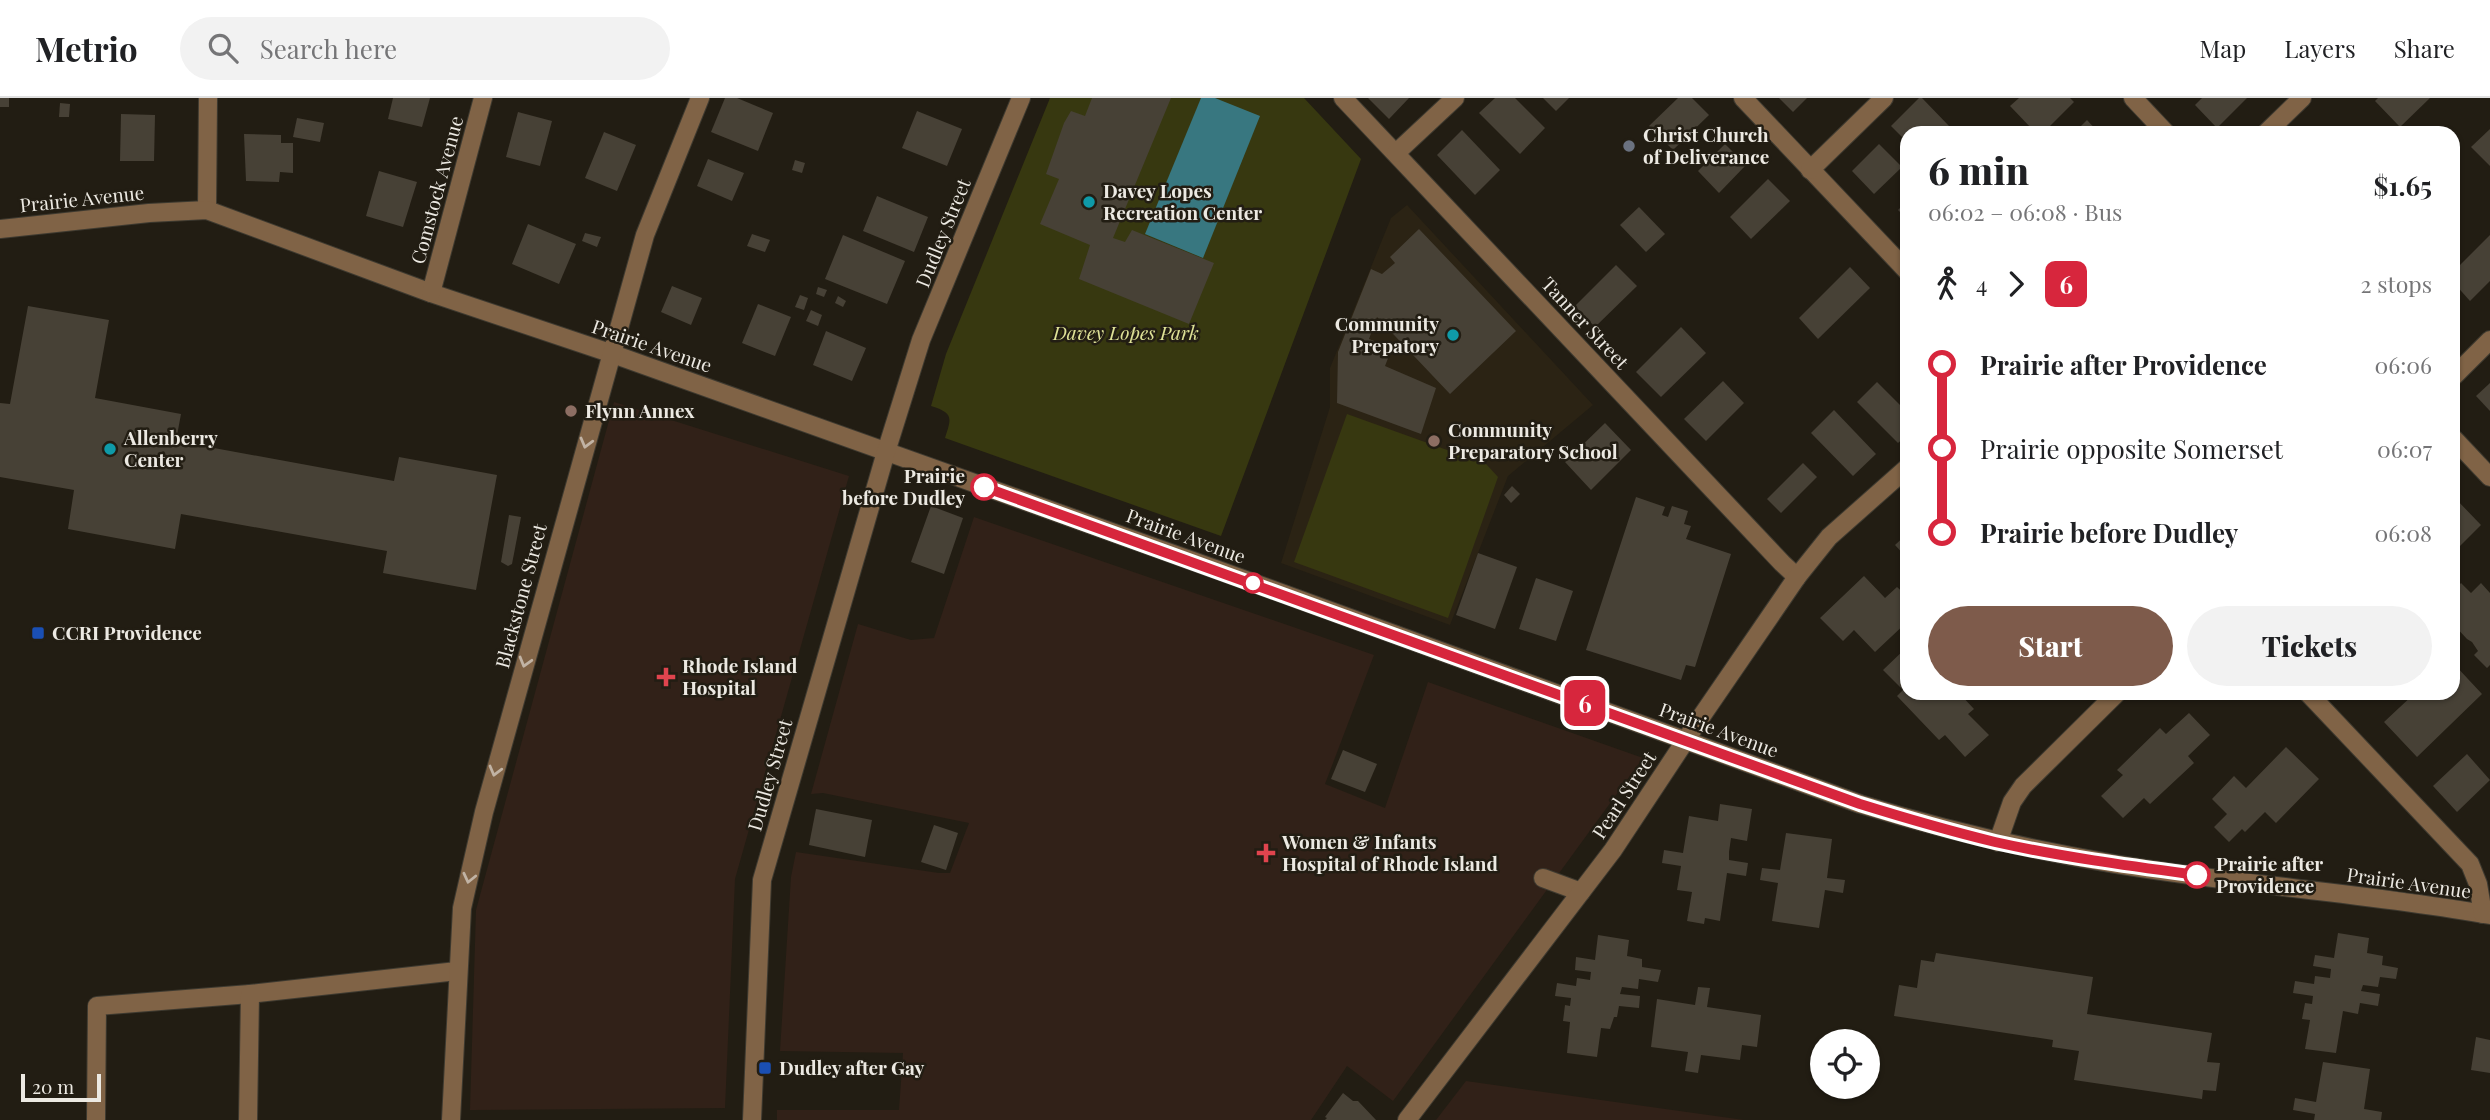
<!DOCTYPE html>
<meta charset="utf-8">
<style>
:root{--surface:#fff;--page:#f2f2f2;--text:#202124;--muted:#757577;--line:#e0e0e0;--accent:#7e5b4b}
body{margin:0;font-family:"Playfair Display",serif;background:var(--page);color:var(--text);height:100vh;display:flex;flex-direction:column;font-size:26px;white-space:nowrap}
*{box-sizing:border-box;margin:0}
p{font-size:23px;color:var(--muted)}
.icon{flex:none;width:38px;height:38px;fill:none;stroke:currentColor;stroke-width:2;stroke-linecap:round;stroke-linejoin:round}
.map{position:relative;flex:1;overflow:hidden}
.side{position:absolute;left:1900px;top:28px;width:560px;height:574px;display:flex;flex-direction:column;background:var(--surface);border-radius:21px;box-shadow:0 2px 5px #0004}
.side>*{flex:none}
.badge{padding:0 14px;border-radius:10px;font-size:24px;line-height:46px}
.tools{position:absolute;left:1810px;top:931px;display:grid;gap:14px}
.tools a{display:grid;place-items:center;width:70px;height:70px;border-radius:50%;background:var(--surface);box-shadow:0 2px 5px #0004;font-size:35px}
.scale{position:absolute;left:21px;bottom:18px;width:80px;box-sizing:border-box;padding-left:7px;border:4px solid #ece9e2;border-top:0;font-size:19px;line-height:24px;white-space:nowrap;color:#ece9e2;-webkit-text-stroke:5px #221d13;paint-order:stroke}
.map>.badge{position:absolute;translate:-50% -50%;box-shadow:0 0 0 4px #fff}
.legs{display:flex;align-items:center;gap:10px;height:77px;padding:0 28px;font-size:23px}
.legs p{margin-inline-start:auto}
.head{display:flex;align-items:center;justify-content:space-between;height:119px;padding:0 28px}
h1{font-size:38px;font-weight:800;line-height:52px}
.cta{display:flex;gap:14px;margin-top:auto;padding:14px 28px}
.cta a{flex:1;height:80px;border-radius:42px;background:var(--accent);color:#fff;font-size:28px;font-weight:800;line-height:80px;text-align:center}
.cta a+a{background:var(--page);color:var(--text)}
ul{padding:0 28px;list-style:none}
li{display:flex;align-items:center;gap:24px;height:84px;font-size:26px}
li i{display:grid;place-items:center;width:10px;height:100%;margin:0 9px;background:currentColor}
li i::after{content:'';width:18px;height:18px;margin:-9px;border:5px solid;border-radius:50%;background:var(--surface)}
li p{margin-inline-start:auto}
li:first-child i{background:linear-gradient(#0000 50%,currentColor 0)}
li:last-child i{background:linear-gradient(currentColor 50%,#0000 0)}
header{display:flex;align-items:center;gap:42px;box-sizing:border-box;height:98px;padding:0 35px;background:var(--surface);border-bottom:2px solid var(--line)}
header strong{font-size:33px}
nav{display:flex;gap:38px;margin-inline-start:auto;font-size:24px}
.search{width:490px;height:63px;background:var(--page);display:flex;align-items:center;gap:18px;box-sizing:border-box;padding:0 24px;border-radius:38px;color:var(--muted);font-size:26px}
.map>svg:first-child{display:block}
.built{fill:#2b2314}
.medical{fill:#312118}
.green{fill:#373810}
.water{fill:#387780}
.building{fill:#474136}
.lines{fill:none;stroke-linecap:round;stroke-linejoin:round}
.minor-casing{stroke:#3e3a30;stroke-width:20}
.minor{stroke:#806346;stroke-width:18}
.oneway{stroke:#c1b3a4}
.line-1-casing{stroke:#fff;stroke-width:16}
.line-1{stroke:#d7263d;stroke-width:10}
.worship-dot{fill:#6b7280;stroke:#221d13;stroke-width:2.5}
.culture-dot{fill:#0f9aa8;stroke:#221d13;stroke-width:2.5}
.education-dot{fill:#8d6e63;stroke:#221d13;stroke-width:2.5}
.stop-1-dot{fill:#fff;stroke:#d7263d;stroke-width:3.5}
.transit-dot{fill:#1a4fb4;stroke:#221d13;stroke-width:2.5}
.health-dot{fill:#e0444e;stroke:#221d13;stroke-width:2.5}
.labels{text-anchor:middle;stroke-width:5;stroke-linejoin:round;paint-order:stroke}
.poi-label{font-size:19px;font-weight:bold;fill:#ece9e2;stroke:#221d13;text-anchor:start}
.street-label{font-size:19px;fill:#ece9e2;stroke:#221d13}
.park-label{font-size:19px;font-style:italic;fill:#dfe297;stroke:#221d13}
.stop-label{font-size:19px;font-weight:bold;fill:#ece9e2;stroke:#221d13;text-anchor:end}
</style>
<header>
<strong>Metrio</strong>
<div class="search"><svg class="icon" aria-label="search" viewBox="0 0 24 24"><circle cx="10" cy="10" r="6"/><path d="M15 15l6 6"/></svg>Search here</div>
<nav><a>Map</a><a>Layers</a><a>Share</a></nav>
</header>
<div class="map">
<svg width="2490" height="1022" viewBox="0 0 2490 1022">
<rect width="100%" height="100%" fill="#221d13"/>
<polygon class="built" points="1407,107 1593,307 1508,378 1450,527 1281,465 1330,309 1330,270 1391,120"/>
<g class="medical">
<polygon points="614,304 849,378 735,781 725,1010 470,1012 476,812"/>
<polygon points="974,419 1374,557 1325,686 1385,710 1428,584 1643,660 1393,1003 1347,968 1311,1022 777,1022 777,1012 899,1012 903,955 780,953 791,779 796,754 939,775 950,775 969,725 823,695 811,696 858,526 911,542 934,540"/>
<polygon points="1466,983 1744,1022 1436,1022"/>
</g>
<g class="green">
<path d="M1050,0H1304L1361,61L1221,438L945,340C952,319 953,315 931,308L946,256Z"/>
<polygon points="1347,316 1486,366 1498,379 1448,520 1294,464"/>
</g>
<polygon class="water" points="1201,0 1215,0 1260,18 1203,160 1145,136"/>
<g class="building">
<rect x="0" y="0" width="9" height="9"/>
<polygon points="393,0 430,0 422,29 388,21"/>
<polygon points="725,0 737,0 773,15 758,53 711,34"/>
<polygon points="1092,0 1171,0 1113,140 1125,144 1132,132 1214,165 1189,226 1079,181 1090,147 1040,126 1059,81 1046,76 1064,25 1071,13 1085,18"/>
<polygon points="1368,0 1409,0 1389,21"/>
<polygon points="1495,0 1515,0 1545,30 1520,56 1479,15"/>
<polygon points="1543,0 1569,0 1556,13"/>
<polygon points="1678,0 1692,0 1709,17 1673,52 1649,28"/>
<polygon points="1779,0 1807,0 1793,14"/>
<polygon points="1919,0 1922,0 1949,28 1942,35 1908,35 1908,45 1891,28"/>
<polygon points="2019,0 2070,0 2074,4 2043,35 2036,35 2010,8"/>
<polygon points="2202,0 2247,0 2217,30 2195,7"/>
<polygon points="2378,0 2430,0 2400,29 2375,3"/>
<polygon points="60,5 70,6 69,19 59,19"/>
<polygon points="917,13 962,31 947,68 902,50"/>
<polygon points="518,14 552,23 540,68 506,59"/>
<polygon points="121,16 155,17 154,63 120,63"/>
<polygon points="297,20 324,25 320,44 293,39"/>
<polygon points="2087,22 2099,35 2074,35"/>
<polygon points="2490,31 2490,68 2471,49"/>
<polygon points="1462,32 1500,72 1475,97 1437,57"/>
<polygon points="604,34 636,47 617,93 585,80"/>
<polygon points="244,36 281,37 281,45 293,45 293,75 280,74 279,84 246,83"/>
<polygon points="1725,46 1746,67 1719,95 1698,73"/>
<polygon points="1879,46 1902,69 1874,96 1852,73"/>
<polygon points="708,61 744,75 732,103 697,88"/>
<polygon points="795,62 805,65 802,75 792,72"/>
<polygon points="379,73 417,84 403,129 366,118"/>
<polygon points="1768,81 1790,103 1751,141 1730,119"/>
<polygon points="877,98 928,119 914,154 863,133"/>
<polygon points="1908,102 1908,122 1898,112"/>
<polygon points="1639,109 1665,136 1646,154 1620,127"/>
<polygon points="528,126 576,146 559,186 512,166"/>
<polygon points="1419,131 1516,233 1450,296 1377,219 1369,241 1392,250 1385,268 1436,290 1421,336 1337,305 1338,254 1371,171 1382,176 1395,165 1390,159"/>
<polygon points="585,135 601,139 597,149 582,143"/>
<polygon points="752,136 770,142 765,154 747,148"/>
<polygon points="843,137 905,163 887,206 825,181"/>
<polygon points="2490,137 2490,183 2470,203 2454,185 2454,173"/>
<polygon points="1616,167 1637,188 1595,229 1575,208"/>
<polygon points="1850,169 1870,190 1818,241 1799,220"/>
<polygon points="672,188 702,200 691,227 661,214"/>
<polygon points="818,189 827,192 824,199 816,196"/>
<polygon points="800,197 808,200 804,212 795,209"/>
<polygon points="838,198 846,203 843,209 835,205"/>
<polygon points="758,206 791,219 775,258 742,245"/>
<polygon points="28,208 109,222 95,300 181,316 176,343 394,383 399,359 497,377 476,492 383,475 387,453 181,416 175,451 68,431 74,392 0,379 0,305 10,306"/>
<polygon points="811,212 822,217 818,228 806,223"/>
<polygon points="1681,229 1706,255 1661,299 1636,274"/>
<polygon points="826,233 866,250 852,283 813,267"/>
<polygon points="1723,283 1744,305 1706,343 1684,321"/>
<polygon points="1877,284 1908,315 1908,336 1898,345 1857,304"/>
<polygon points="2490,285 2490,313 2476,298"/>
<polygon points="1834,312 1876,356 1853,378 1811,335"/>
<polygon points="1605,325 1631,352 1591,392 1565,364"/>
<polygon points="1803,365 1817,379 1781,415 1767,401"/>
<polygon points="1512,388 1520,396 1511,405 1504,397"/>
<polygon points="1636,399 1665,409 1662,417 1668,419 1672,408 1688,413 1684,426 1691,428 1686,441 1731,456 1695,569 1686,567 1681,582 1586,552"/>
<polygon points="2454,399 2481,427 2454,454"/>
<polygon points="931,408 963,420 944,476 911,464"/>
<polygon points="509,417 521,419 512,466 508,468 501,464"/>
<polygon points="1908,435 1908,458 1906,459 1895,447"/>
<polygon points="1478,455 1517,469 1495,531 1456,517"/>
<polygon points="1864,478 1885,500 1897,489 1908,499 1908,523 1875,554 1854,532 1843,543 1820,520"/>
<polygon points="1536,480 1573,493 1556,543 1519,531"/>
<polygon points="2461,485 2471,495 2481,485 2490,495 2490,567 2487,570 2474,557 2478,553 2472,544 2467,541 2454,527 2454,493"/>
<polygon points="1906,550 1908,595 1959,595 1974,611 1968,616 1989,637 1965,659 1945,637 1939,642 1897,598 1903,592 1883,572"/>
<polygon points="2454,566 2482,596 2417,659 2384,624 2415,595 2454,595"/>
<polygon points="2189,615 2210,637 2188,658 2194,665 2150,706 2144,700 2123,720 2101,698 2123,677 2117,672 2160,630 2166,636"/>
<polygon points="2286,649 2319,681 2276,725 2265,714 2245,734 2242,731 2229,744 2214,729 2227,716 2212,701 2234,678 2246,690"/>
<polygon points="1343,652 1377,666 1365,694 1331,681"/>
<polygon points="2467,656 2490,682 2457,714 2433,688"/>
<polygon points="1720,706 1752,711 1747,743 1731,740 1729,754 1729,762 1748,765 1746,778 1727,775 1720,823 1705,820 1704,826 1687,823 1692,794 1677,792 1681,768 1662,765 1664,752 1683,755 1689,718 1718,723"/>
<polygon points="816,711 872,722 865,759 809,747"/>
<polygon points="934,727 958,735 946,772 921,764"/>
<polygon points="1786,735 1832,741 1827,780 1845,782 1843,795 1825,792 1819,830 1772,823 1778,785 1760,782 1762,770 1780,772"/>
<polygon points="2338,835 2369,840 2367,855 2383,858 2382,867 2398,870 2396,881 2380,879 2378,889 2363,887 2361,893 2380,896 2378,908 2360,905 2358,916 2343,913 2336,955 2305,951 2310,922 2302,921 2305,905 2312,906 2313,898 2293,895 2295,883 2314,886 2315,878 2330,880 2331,871 2313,868 2315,857 2334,860"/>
<polygon points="1598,837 1629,842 1627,858 1642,861 1642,869 1661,872 1658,884 1639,881 1638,891 1622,889 1620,896 1640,898 1639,910 1619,908 1617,919 1614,919 1610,931 1601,930 1597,959 1567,955 1570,924 1563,923 1565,907 1570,908 1571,900 1555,898 1557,885 1576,888 1577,880 1590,882 1591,874 1575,872 1576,859 1595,862"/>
<polygon points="1936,855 2093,879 2087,916 2212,935 2207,964 2220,965 2216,993 2203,992 2202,1001 2074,982 2079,953 2052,949 2053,942 1894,918 1899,887 1917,890 1921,862 1934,864"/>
<polygon points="1698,889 1710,890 1707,909 1761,917 1757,949 1742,947 1740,962 1701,957 1698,975 1685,973 1688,954 1651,949 1657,901 1695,907"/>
<polygon points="2476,939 2490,942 2490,975 2471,972"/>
<polygon points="2323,964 2370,971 2364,1011 2382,1014 2381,1022 2314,1022 2315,1016 2293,1012 2295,1000 2316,1004"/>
<polygon points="1343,995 1353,1003 1358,1003 1376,1022 1325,1022 1327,1020 1325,1019"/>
</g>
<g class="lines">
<defs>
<g id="minor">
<polyline points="1343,0 1782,465 1797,479"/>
<polyline points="1743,0 1908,174"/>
<polyline points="2133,0 2166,35"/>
<polyline points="2266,35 2302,0"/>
<polyline points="1396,55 1455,0"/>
<polyline points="1810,72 1884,0"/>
<polyline points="207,112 208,0"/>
<path d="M0,131L149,115L207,112L431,195L610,255L1218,472L1860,706C1944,732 2028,751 2115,766C2239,787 2366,795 2490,817"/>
<polyline points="431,195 483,0"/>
<polyline points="2454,278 2490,242"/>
<polyline points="2454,341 2490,379"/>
<polyline points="2308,595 2470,766 2478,786 2483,816"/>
<polyline points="1998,744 2012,704 2023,688 2117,595"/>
<polyline points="1543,780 1581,794"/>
<polyline points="96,1022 97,908 250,896"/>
<polyline points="248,1022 250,896 457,873"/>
<polyline points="451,1022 462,810 484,714 645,137 700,0"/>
<polyline points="752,1022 762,782 886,354 921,242 1021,0"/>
<polyline points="1407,1022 1613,752 1701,619 1797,479 1829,439 1908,369"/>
</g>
</defs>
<use href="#minor" class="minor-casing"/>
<use href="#minor" class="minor"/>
</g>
<defs><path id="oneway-chevron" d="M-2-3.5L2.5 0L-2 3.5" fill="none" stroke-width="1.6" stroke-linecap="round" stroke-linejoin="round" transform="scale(1.75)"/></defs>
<g class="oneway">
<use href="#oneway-chevron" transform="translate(586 345) rotate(105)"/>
<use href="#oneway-chevron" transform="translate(525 564) rotate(106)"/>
<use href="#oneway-chevron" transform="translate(495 673) rotate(105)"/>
<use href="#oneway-chevron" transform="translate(469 780) rotate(103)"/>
</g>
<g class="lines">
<defs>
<path id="line-1" d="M984,389L1860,706C1905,720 1950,733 1995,744C2062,759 2130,768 2197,777"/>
</defs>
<use href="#line-1" class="line-1-casing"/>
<use href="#line-1" class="line-1"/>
</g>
<circle class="worship-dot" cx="1629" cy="48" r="7"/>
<g class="culture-dot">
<circle cx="1089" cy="104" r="7"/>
<circle cx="1453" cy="237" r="7"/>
<circle cx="110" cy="351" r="7"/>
</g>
<g class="education-dot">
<circle cx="571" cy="313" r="7"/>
<circle cx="1434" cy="343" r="7"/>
</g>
<g class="stop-1-dot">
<circle cx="984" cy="389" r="12"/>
<circle cx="1253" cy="485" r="9"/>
<circle cx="2197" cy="777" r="12"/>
</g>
<g class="transit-dot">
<rect x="31" y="528" width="14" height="14" rx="3.5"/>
<rect x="758" y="963" width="14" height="14" rx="3.5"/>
</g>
<g class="health-dot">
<path d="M662.5 568.5h7v7h7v7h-7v7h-7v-7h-7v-7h7z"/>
<path d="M1262.5 744.5h7v7h7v7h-7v7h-7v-7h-7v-7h7z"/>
</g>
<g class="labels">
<g class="poi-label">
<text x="1643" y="44">Christ Church<tspan x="1643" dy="22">of Deliverance</tspan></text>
<text x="1103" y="100">Davey Lopes<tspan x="1103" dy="22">Recreation Center</tspan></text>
<text x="1439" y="233" text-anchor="end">Community<tspan x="1439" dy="22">Prepatory</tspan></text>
<text x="585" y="320">Flynn Annex</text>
<text x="1448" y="339">Community<tspan x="1448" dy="22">Preparatory School</tspan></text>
<text x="124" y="347">Allenberry<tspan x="124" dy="22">Center</tspan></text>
<text x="52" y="542">CCRI Providence</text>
<text x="682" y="575">Rhode Island<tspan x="682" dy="22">Hospital</tspan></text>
<text x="1282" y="751">Women &amp; Infants<tspan x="1282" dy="22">Hospital of Rhode Island</tspan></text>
<text x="779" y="977">Dudley after Gay</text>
</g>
<g class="street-label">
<text transform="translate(437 92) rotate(-75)" y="7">Comstock Avenue</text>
<text transform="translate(82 101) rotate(-6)" y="7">Prairie Avenue</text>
<text transform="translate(943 135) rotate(-68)" y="7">Dudley Street</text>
<text transform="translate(1585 225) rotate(47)" y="7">Tanner Street</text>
<text transform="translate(652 248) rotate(19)" y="7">Prairie Avenue</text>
<text transform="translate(1186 438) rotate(20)" y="7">Prairie Avenue</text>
<text transform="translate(521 498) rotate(-75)" y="7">Blackstone Street</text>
<text transform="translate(1719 632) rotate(20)" y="7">Prairie Avenue</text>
<text transform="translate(770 677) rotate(-74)" y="7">Dudley Street</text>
<text transform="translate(1624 697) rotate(-57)" y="7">Pearl Street</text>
<text transform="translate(2409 785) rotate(8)" y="7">Prairie Avenue</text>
</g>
<g class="park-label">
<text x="1126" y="242">Davey Lopes Park</text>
</g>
<g class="stop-label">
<text x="965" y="385">Prairie<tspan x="965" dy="22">before Dudley</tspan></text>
<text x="2216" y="773" text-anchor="start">Prairie after<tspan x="2216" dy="22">Providence</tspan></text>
</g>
</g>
</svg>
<div class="tools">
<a><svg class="icon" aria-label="locate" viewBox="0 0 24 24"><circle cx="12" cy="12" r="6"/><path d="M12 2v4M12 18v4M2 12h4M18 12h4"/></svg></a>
</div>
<div class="scale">20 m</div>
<b class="badge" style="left:1585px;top:605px;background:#d7263d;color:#fff">6</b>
<section class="side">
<div class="head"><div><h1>6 min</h1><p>06:02 – 06:08 · Bus</p></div><b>$1.65</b></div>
<div class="legs"><svg class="icon" aria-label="walk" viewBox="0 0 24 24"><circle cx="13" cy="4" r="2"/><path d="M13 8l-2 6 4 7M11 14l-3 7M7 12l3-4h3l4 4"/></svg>4<svg class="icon" aria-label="forward" viewBox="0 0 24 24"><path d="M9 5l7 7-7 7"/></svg><b class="badge" style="background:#d7263d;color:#fff">6</b><p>2 stops</p></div>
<ul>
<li><i style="color:#d7263d"></i><b>Prairie after Providence</b><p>06:06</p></li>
<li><i style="color:#d7263d"></i><span>Prairie opposite Somerset</span><p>06:07</p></li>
<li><i style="color:#d7263d"></i><b>Prairie before Dudley</b><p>06:08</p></li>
</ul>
<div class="cta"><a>Start</a><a>Tickets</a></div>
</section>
</div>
